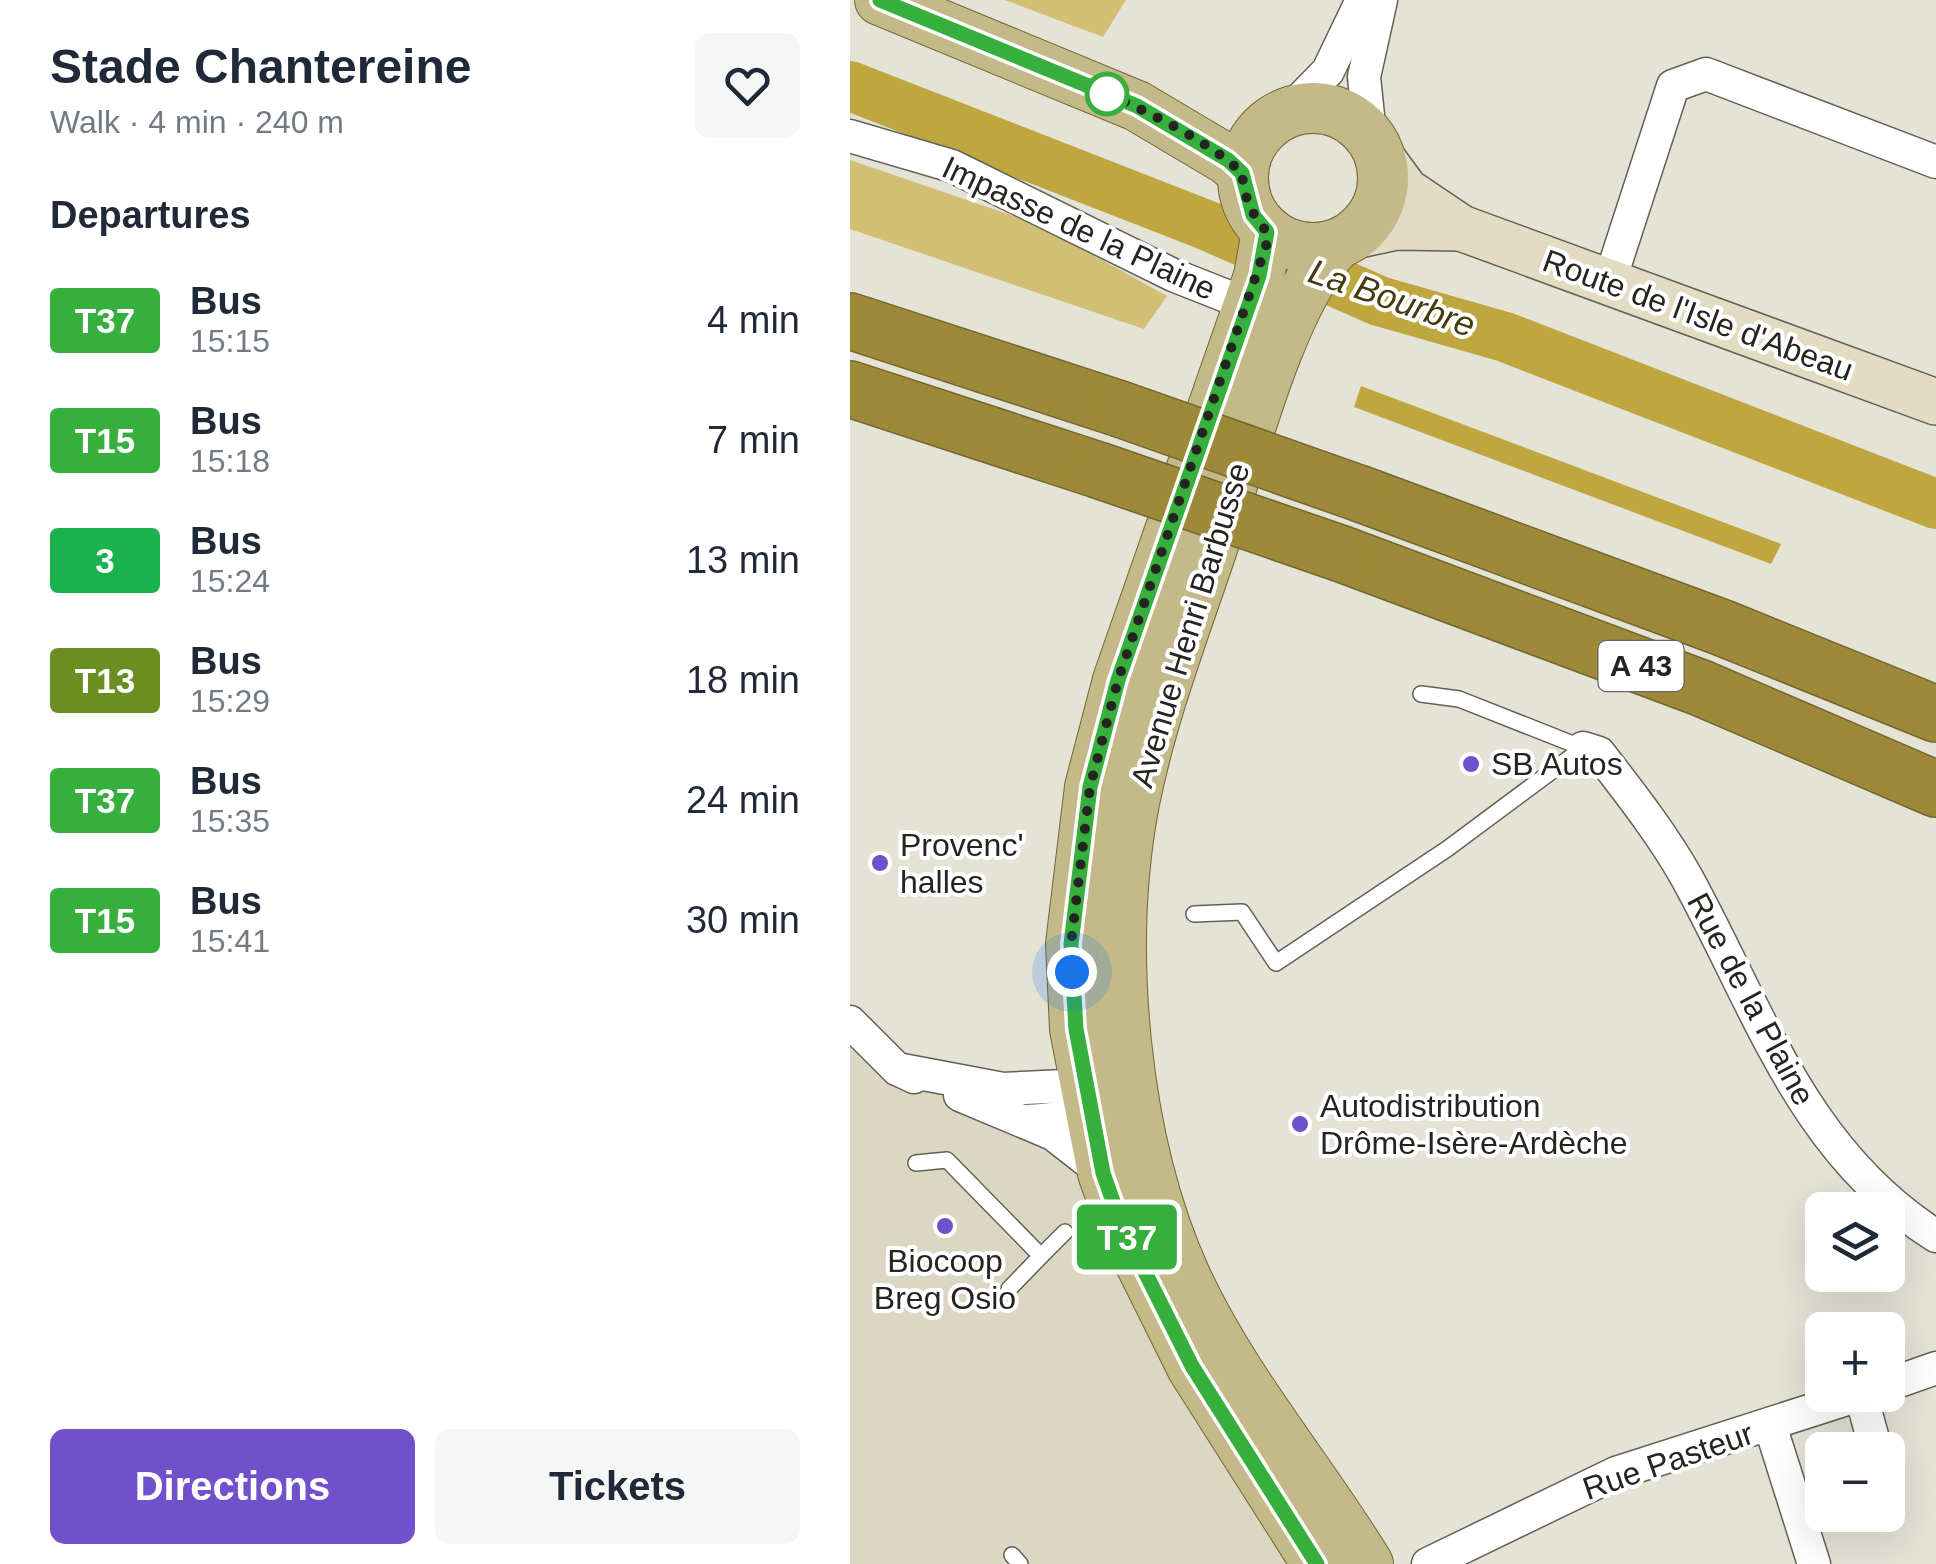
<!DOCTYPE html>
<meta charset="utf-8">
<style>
:root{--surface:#fff;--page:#f6f6f7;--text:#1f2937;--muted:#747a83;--accent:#7151cb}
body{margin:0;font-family:Arial,sans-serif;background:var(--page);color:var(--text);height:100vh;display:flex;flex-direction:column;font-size:38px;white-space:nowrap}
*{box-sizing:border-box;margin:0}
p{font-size:32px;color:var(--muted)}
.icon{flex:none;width:55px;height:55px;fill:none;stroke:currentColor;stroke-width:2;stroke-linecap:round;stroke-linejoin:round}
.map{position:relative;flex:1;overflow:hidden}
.sheet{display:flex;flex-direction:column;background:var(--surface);width:850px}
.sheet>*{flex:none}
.badge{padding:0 20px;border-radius:8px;font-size:35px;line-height:65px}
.fabs{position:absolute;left:955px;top:1192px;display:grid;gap:20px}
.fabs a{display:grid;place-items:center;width:100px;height:100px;border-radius:15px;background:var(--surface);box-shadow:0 10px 40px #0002;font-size:50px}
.you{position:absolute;width:50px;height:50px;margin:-25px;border:8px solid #fff;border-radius:50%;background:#1a73e8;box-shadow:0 0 0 15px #1a73e833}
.map>.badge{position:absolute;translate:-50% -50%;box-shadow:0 0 0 5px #fff}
h2{padding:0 50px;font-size:38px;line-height:90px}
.round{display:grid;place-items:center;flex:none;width:105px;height:105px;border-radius:15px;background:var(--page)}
.summary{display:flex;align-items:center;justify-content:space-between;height:170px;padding:0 50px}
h1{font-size:48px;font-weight:800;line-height:75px}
.cta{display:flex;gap:20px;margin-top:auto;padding:20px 50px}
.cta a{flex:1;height:115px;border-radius:15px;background:var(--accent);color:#fff;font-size:40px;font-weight:800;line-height:115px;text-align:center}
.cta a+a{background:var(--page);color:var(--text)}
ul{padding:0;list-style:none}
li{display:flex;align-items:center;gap:30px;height:120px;padding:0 50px}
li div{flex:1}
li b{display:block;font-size:38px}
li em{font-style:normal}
li .badge{min-width:110px;font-weight:700;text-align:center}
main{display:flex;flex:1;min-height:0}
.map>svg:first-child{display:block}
.built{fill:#dbd7c3}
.green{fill:#d1bf74}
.water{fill:#bfa73f}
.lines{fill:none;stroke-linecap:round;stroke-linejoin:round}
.river{stroke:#bfa73f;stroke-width:50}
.lane-casing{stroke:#636056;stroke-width:18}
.street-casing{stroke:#636056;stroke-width:35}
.secondary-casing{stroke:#636056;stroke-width:48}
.primary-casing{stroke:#736630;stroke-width:52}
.highway-casing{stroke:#736630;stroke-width:58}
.lane{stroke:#fff;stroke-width:15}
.street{stroke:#fff;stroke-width:32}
.secondary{stroke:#e2dcc3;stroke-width:45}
.primary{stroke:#c4b988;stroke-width:50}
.highway{stroke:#9d8a38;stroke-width:55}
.highway-bridge-casing{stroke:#736630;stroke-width:58;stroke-linecap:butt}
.highway-bridge{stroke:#9d8a38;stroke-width:55}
.line-casing{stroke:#fff;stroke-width:22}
.line{stroke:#36af3d;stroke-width:15}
.walk{stroke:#252420;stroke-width:10;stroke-dasharray:0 18}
.stop-dot{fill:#fff;stroke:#36af3d;stroke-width:5}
.poi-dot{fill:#7151cb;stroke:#fff;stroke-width:4}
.labels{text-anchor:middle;stroke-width:8;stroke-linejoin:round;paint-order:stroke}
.shield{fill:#fff;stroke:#666663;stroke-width:2.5}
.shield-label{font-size:30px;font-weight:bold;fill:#252420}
.street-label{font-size:32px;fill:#252420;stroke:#fff}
.poi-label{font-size:32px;fill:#252420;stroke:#fff;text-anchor:start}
.water-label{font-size:35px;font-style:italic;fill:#453b0f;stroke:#fff}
</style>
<main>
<section class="sheet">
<div class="summary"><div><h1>Stade Chantereine</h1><p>Walk · 4 min · 240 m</p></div><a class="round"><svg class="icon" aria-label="heart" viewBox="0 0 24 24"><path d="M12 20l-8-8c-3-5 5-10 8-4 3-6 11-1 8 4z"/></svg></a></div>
<h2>Departures</h2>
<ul>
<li><span class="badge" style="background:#36af3d;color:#fff">T37</span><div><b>Bus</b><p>15:15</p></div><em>4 min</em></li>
<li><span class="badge" style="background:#36af3d;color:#fff">T15</span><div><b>Bus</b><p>15:18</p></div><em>7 min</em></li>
<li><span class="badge" style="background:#1bb14d;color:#fff">3</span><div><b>Bus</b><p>15:24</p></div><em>13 min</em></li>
<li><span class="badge" style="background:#6b8e23;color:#fff">T13</span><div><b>Bus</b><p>15:29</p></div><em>18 min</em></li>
<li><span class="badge" style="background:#36af3d;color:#fff">T37</span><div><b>Bus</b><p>15:35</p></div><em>24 min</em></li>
<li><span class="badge" style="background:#36af3d;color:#fff">T15</span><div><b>Bus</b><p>15:41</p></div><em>30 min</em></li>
</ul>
<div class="cta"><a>Directions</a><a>Tickets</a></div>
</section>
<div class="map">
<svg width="1086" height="1564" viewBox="0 0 1086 1564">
<rect width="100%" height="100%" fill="#e5e2d6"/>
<polygon class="built" points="0,1022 47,1069 231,1152 271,1225 437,1564 0,1564"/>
<g class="green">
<polygon points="155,0 276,0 253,37"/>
<polygon points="0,160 187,224 317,296 294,329 0,229"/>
</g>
<polygon class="water" points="511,386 931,544 921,564 504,407"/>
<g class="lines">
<polyline class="river" points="0,86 356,225 529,301 655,337 1086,504"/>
<defs>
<g id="lane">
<polyline points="571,694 609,699 733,748"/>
<polyline points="344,914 392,912 426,963 597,849 733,748"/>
<polyline points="66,1163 97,1160 191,1256 159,1289"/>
<polyline points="191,1256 215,1232"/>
<polyline points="162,1555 170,1564"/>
</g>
<g id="street">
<polyline points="437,113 478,71 512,0"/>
<polyline points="520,135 514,77 531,0"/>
<polyline points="0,136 102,166 323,275 399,305"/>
<polyline points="759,283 823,86 856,74 1086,162"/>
<path d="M733,748L749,753C780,793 813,835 837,878C910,1011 952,1151 1086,1236"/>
<polyline points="0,1022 47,1069 64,1077"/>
<polyline points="47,1069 153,1089 215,1086 251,1102"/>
<polyline points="110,1095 203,1134 253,1173"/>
<path d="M173,1121C206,1120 227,1119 243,1087"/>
<polyline points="1038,1385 1086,1368"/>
<polyline points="1011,1395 1026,1450"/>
<polyline points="920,1425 964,1564"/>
<polyline points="578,1564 766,1473 1009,1395"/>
</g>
<g id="secondary">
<polyline points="531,157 556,191 611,228 1086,402"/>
<polyline points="504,236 546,227 611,228"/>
</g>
<g id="primary">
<polyline points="30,0 287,106 378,160 393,173"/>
<circle cx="463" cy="178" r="70"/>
<polyline points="417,232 409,276 268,680 240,787 221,944 225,1029 253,1173 271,1224 342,1367 467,1564"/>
<path d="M486,245C430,306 393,454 366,536C337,624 302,712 284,803C256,949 274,1142 336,1278C383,1380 459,1468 518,1564"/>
</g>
<g id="highway">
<polyline points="0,321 270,409"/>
<polyline points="0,389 248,470"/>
<polyline points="511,494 873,628 1086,714"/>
<polyline points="492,554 851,688 1086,789"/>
</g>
</defs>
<use href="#lane" class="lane-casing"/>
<use href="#street" class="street-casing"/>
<use href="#secondary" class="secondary-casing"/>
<use href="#primary" class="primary-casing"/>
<use href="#highway" class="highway-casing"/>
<use href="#lane" class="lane"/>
<use href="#street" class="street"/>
<use href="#secondary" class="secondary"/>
<use href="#primary" class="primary"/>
<use href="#highway" class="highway"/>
<defs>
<g id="highway-bridge">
<polyline points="270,409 511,494"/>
<polyline points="248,470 492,554"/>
</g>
</defs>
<use href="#highway-bridge" class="highway-bridge-casing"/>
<use href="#highway-bridge" class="highway-bridge"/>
</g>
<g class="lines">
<defs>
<polyline id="line" points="30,0 287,106 378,160 392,173 403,215 417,232 409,276 268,680 240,787 221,944 226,1029 253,1173 271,1224 342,1366 467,1564"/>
</defs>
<use href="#line" class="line-casing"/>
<use href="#line" class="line"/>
<path class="walk" d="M222,972L221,944L240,787L268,680L417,243V232C401,213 394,198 392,173C360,142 297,111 257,94"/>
</g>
<circle class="stop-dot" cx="257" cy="94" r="20"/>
<g class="poi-dot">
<circle cx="621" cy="764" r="10"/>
<circle cx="30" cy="863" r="10"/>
<circle cx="450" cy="1124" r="10"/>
<circle cx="95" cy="1226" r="10"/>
</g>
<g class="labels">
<rect class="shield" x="748.5" y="641" width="85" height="50" rx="8"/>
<g class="shield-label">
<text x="791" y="676">A 43</text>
</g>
<g class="street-label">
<text transform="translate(229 228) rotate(25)" y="11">Impasse de la Plaine</text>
<text transform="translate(848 315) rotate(20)" y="11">Route de l'Isle d'Abeau</text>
<text transform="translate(340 625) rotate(-73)" y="11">Avenue Henri Barbusse</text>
<text transform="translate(901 999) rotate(62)" y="11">Rue de la Plaine</text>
<text transform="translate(818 1461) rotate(-19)" y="11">Rue Pasteur</text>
</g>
<g class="poi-label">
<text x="641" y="775">SB Autos</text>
<text x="50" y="856">Provenc'<tspan x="50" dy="37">halles</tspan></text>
<text x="470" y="1117">Autodistribution<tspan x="470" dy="37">Drôme-Isère-Ardèche</tspan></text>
<text x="95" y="1272" text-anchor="middle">Biocoop<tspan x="95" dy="37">Breg Osio</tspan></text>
</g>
<g class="water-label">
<text transform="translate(542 298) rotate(19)" y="12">La Bourbre</text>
</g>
</g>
</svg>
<div class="fabs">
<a><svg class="icon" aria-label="layers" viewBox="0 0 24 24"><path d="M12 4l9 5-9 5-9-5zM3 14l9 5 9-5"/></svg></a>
<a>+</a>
<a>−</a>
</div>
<div class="you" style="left:222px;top:972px"></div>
<b class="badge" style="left:277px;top:1237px;background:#36af3d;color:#fff">T37</b>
</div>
</main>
